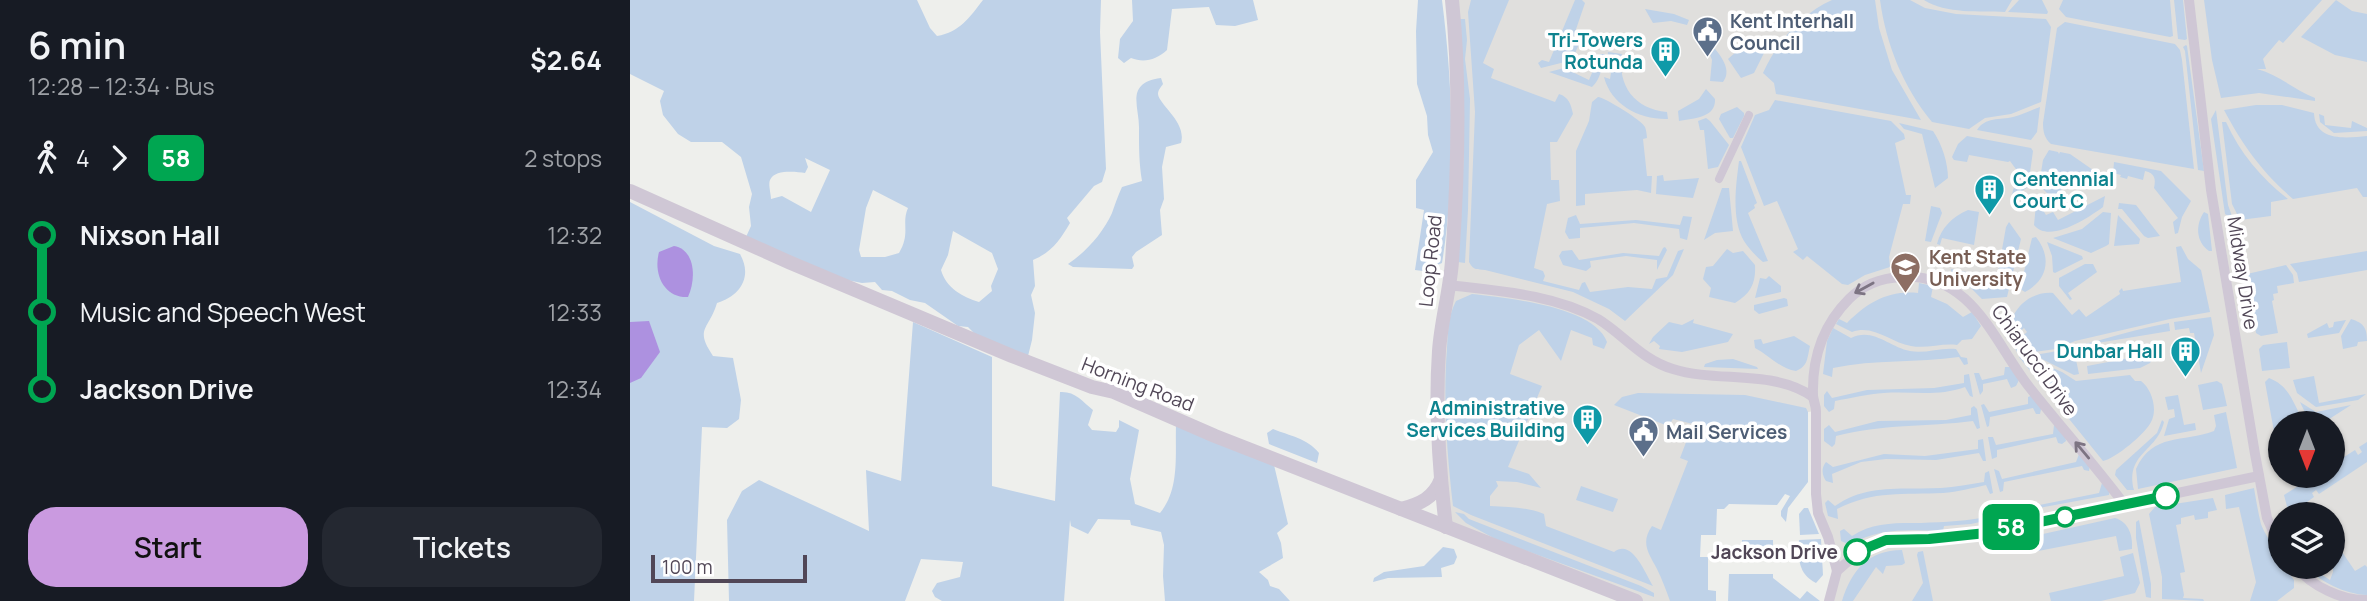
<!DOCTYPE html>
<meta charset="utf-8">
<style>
:root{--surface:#171b24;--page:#242831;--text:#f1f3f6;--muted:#9ea1a6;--accent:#ca9ae0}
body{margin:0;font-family:Manrope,sans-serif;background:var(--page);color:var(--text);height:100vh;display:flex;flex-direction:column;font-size:26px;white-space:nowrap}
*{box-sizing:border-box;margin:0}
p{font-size:23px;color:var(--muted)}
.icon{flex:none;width:38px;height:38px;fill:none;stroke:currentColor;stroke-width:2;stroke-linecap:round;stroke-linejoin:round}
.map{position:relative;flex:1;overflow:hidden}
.details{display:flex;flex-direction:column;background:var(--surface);width:630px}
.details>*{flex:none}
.badge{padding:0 14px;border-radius:10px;font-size:24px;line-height:46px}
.needle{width:46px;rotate:180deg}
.buttons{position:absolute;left:1638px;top:411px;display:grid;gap:14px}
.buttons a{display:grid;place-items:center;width:77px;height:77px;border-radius:50%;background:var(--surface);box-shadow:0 2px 5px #0004;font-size:35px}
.scale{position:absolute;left:21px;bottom:18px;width:156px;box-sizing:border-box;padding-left:7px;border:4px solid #514757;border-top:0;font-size:19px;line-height:24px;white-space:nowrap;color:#514757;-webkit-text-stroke:5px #fff;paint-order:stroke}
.map>.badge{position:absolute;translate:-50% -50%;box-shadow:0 0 0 4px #fff}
.legs{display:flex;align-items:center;gap:10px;height:77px;padding:0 28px;font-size:23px}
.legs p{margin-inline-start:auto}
.overview{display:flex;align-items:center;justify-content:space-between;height:119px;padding:0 28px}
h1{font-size:38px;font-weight:600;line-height:52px}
.cta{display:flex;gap:14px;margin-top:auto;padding:14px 28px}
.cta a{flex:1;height:80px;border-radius:28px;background:var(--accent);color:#111;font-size:28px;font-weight:600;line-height:80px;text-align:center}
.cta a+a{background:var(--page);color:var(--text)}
ul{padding:0 28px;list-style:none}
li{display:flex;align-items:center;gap:24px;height:77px;font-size:26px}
li i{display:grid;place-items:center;width:10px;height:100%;margin:0 9px;background:currentColor}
li i::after{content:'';width:18px;height:18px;margin:-9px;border:5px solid;border-radius:50%;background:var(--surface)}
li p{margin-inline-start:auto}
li:first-child i{background:linear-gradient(#0000 50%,currentColor 0)}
li:last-child i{background:linear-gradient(currentColor 50%,#0000 0)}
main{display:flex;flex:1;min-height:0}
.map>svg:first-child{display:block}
.education{fill:#e0dfdd;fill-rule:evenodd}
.green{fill:#bfd2e8;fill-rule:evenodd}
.water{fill:#ad91e0}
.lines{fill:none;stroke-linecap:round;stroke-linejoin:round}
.pedestrian{stroke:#cfc7d5;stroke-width:8}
.minor{stroke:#cfc7d5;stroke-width:10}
.tertiary{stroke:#cfc7d5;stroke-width:14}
.oneway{stroke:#7d7483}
.line-1-casing{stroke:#fff;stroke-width:16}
.line-1{stroke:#00a651;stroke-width:10}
.stop-1-dot{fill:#fff;stroke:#00a651;stroke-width:3.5}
.labels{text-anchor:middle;stroke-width:7;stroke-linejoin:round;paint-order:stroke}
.service-label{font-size:19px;font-weight:bold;fill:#4e5e75;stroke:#fff;text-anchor:start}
.culture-label{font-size:19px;font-weight:bold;fill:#0d838f;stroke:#fff;text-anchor:end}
.education-label{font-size:19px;font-weight:bold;fill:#785e54;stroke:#fff;text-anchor:start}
.street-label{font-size:19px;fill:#514757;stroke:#fff}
.stop-label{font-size:19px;font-weight:bold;fill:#514757;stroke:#fff;text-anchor:end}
</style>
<main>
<section class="details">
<div class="overview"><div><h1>6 min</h1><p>12:28 – 12:34 · Bus</p></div><b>$2.64</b></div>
<div class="legs"><svg class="icon" aria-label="walk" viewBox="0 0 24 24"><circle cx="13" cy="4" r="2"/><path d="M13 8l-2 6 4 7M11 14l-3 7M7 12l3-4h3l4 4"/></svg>4<svg class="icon" aria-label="forward" viewBox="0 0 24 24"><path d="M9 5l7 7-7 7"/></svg><b class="badge" style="background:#00a651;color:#fff">58</b><p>2 stops</p></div>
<ul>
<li><i style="color:#00a651"></i><b>Nixson Hall</b><p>12:32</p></li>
<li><i style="color:#00a651"></i><span>Music and Speech West</span><p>12:33</p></li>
<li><i style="color:#00a651"></i><b>Jackson Drive</b><p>12:34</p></li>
</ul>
<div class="cta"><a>Start</a><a>Tickets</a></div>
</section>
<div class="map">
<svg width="1737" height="601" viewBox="0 0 1737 601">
<rect width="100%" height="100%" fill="#eeefec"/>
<path class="education" d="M822,0H1737V601H1199L1207,570L1191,524L1186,411L1178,412L1060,484L1052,601H1006L816,527L808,413L822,266ZM1650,424H1703V476H1650ZM1650,514H1703V567H1650Z"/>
<g class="green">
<path d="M0,0H287L300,28L307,36C330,32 339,18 353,0H471L470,32L476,169L472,182L464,186L437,218L440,223C430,240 422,252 403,260L405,286L401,295L405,313L402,340L398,356L349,338L338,327L328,326L295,303L280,300L262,291L252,290L245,282L232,283L202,277L116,237L121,226L119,207L122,194L111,157L92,142H61L48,134L33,115L30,101L34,91L0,74ZM175,158L200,170L181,212L152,196L141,199C141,194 138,184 140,180C145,169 166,172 175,173L178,167ZM243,190L278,208C271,224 281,233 269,253L255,257H231L229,250L236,208ZM323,231L362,253L368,269L361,286L362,291L349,302C333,297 316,288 311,270L318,255Z"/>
<path d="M502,0H623L628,20L605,26L586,25L579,7L542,9L537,50C526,60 514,63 501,58L494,63L488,58L490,39L503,21Z"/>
<path d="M788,0H812C823,86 826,177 812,263L793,271L785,270L794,210L786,208V180L803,152L798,135L797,116L787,84L786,31Z"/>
<path d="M841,0H879L853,63L864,69L861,78L925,102L929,94C939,97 941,105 943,114L927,142H920L921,180H929L930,201L917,204L904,268L913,271L915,276L913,281L949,290L952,283L955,282L960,292L998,287L1022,289L1026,279L1037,277L1048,251L1054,249L1043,275L995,321L979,309L943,292L855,270C847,269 844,271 839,262L845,112L838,12Z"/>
<polygon points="945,0 952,0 955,3 942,41 949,44 940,65 935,62 911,68 908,63 912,60 919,62"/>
<path d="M1202,0H1245L1249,28L1262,70L1291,120L1146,94L1144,83L1133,73C1146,43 1172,13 1202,0Z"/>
<path d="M1250,0H1280L1295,8L1326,14L1416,19L1421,27L1411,102L1381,114L1355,118L1339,129L1302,122C1273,87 1256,44 1250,0Z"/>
<path d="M1294,0H1382L1375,12C1350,11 1316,14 1294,0Z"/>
<polygon points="1389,0 1412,0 1418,12 1417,14 1378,12"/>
<polygon points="1433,0 1540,0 1543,36 1540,37 1436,17 1429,9"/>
<polygon points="1544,0 1553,0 1557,39 1555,40 1548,39"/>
<path d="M1574,0H1692L1653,43L1649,40L1633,59L1636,69H1627C1647,74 1665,90 1685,98V101L1629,93L1591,98L1582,60Z"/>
<polygon points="1706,0 1722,11 1737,14 1737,62 1705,55 1671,37"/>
<polygon points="1015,9 1044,14 1059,20 1057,25 1041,21 1023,23"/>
<polygon points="828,19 835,19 837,40 835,59 840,99 838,210 835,263 828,262 834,152"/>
<path d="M1435,22L1545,44L1550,50L1552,60L1564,169L1421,144C1414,138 1413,131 1413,123L1427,28Z"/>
<path d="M1078,40C1087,52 1104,68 1093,82L1080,81L1082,60L1075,42Z"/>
<polygon points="1116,43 1137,47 1124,73 1111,78 1098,59"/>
<polygon points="1556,45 1557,46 1574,171 1568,170 1555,51 1553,47"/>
<path d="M978,52L992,54C987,86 1005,109 1037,112L1038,119C1010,120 981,105 974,77L980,79L981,73L976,71Z"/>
<path d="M970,54H975C972,66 971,79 962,87L919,72L934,68L959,80Z"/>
<path d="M531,78L533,84C531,87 528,90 528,94C529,105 557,122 551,143L536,147L532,167L534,199L530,210L532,235L506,252L502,257L504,266L502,269L443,267L438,264C456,252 473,233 482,213C485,204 488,196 492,187L512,181C509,163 509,148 509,130C510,107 494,83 531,78Z"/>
<path d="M1076,89L1085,99C1086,118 1064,118 1049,121L1048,111L1069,99Z"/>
<path d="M968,97C974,97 1013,121 1015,127C1016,129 1017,136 1017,138L1013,139L1017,176H1022L1021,193L1007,190L955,194V205L946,206V151L959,121L962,102Z"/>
<polygon points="1145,100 1261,121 1274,134 1275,139 1265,143 1276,195 1281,195 1280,204 1273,204 1259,257 1260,267 1235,275 1218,285 1212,284 1177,256 1173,260 1163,252 1168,249 1147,201 1134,206 1111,147 1125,115 1139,110"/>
<path d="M1626,105H1652L1684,113C1685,142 1716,138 1737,136V197H1733L1727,188L1663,199C1632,172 1613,146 1594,110Z"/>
<polygon points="1107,107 1114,113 1114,116 1103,138 1100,138 1089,119 1091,114"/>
<path d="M1410,107L1407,132L1401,140L1347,130C1355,117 1370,120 1383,117C1392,115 1401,110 1410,107Z"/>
<polygon points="1586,110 1598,205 1603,219 1595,214 1581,119"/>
<polygon points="1689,114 1694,116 1695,125 1721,128 1722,121 1737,128 1737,131 1704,133 1690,122"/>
<polygon points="1076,118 1080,121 1099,145 1088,167 1078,169 1074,130 1070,130 1068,121"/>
<path d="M1592,122H1596C1610,153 1631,178 1658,199L1641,202V216L1610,220L1602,204Z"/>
<path d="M1269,123L1303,131C1312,144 1318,163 1318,178L1305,188L1292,134L1274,129Z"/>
<polygon points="1337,136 1401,148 1403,151 1398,187 1381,198 1388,172 1380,161 1378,162 1339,155 1337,162 1324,160 1322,157 1328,144"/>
<polygon points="1419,150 1428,152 1429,154 1430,152 1440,154 1463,170 1463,174 1451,181 1446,175 1437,175 1432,182 1431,191 1421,197 1409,185 1413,160"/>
<path d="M1109,161H1111L1127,203L1124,205L1125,208L1118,213L1138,261L1133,262C1126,256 1119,249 1114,241C1101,219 1106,185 1109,161Z"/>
<path d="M1484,162L1531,171L1561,201L1552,217L1548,233L1545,234L1543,222L1548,218L1524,188C1526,179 1525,173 1515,171L1513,180L1498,176L1497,179L1490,177L1491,175L1483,173Z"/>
<polygon points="1033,175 1034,181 1069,178 1063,198 1026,194 1027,176"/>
<polygon points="1092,188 1099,188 1103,231 1085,233 1074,240"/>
<path d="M1475,196L1473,207C1458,218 1419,244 1404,225L1406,204H1409L1416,215L1423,212L1428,220Z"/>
<path d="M0,202L84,246L110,254C123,277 110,296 87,303C79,330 64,328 83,356L103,358L111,400L109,419L97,428L72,427L64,601H0Z"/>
<polygon points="1489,203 1506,205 1530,236 1518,238 1514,236 1492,209 1488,209"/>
<polygon points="1301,206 1310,208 1312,213 1301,242 1295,241"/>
<path d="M1338,210L1349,212L1344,245L1312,238L1310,245L1307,244C1311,228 1322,217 1338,210Z"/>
<polygon points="1473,212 1481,213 1479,244 1476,246 1461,253 1423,238 1452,229"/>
<path d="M1574,212L1578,214L1582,251H1579C1566,242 1565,225 1574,212Z"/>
<polygon points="946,215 950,224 1006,220 1050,225 1053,216 1062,217 1057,240 1050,238 1049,229 1004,223 950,228 950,238 939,239 935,232 938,218"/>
<polygon points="1488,215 1510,239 1509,244 1484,246"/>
<polygon points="1379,222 1391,239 1377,297 1352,299 1342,289 1322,277 1321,269 1367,278 1376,227"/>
<path d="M1406,237C1422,257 1418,280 1395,292L1390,289L1401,242L1402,238Z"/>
<polygon points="1417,242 1452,256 1453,259 1425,273 1423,272 1422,256"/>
<path d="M1551,246L1558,259L1571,270L1580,312L1540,319L1445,341L1426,349L1388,354L1383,345L1397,332L1394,328L1384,336L1380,335C1378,311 1399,291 1423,293L1442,315L1449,309L1456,317L1490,294L1489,291L1492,288L1493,291L1551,282L1546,247Z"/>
<polygon points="1035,247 1037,250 1027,270 1027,260 996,256 960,261 961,267 956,271 933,265 929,256 932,251 942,250 949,260 993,253 1029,256 1033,248"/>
<path d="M1097,249L1103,253L1113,251L1125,265C1126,283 1121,293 1105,303L1079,297L1081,288L1073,279L1076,267L1083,266Z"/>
<polygon points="1737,251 1737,270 1669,282 1667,273 1660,264"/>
<polygon points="1455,264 1463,264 1467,272 1438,293 1442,299 1440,300 1429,286 1429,278"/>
<polygon points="1656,265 1663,275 1664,283 1647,286 1648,293 1643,294 1644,300 1642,301 1648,333 1631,336 1626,333 1617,274"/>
<polygon points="1139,276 1151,286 1151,292 1125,298 1130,278 1136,279"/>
<path d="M1289,283L1303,286L1301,297L1317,304L1333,317L1342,312L1351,326L1342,339L1332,340L1327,345C1312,343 1296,349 1281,346C1261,343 1244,324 1222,332L1206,324L1209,319L1217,323C1237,303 1258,290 1288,293Z"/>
<path d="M842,294C876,298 964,306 977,342L974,349L963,345L962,338L941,330L931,361L909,330L889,345L880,374L912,386L878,467L899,474L911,488L887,482L866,481L868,486L860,496V506C880,507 896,507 914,514L916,526L984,552C1002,538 1015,573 1023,586L841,515L823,506C817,453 813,402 817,348C818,332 818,316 826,301Z"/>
<polygon points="1154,298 1157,299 1158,306 1129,314 1124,310 1124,305"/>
<polygon points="1581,317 1584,335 1571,373 1564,333 1560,333 1559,328 1545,330 1544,322"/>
<polygon points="1064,319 1063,323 1103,334 1098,342 1052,352 1029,349 1030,346 1024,341 1019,344 1023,337 1039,322 1052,325"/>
<path d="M1721,319C1734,323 1737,328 1737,341L1728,342L1727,346L1713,349L1711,336Z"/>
<polygon points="1716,320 1709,333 1678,338 1677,334 1697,323 1699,328 1703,327 1704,322"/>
<path d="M283,322L362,357V486L425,501L430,392C445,391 452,401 463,410L458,425L462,430L486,432L489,427V420L509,430L500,479L505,504L530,513C550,489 545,455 546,425L644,465L658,524L647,533L651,543L653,558L629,572L638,580L640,586L649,589L660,601H535L533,576L534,545L531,532L501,525L500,520L468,519L458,534L441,526L440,520L434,601H312L305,597L302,591L307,583L330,577L333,562L291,559L275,601H99L97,520L112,491L129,480L239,531L236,470L271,481Z"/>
<path d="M1539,323L1540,331L1449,346L1450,354L1445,355L1449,374L1444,375L1404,355C1449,349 1493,331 1539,323Z"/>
<path d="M1203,328L1221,338C1243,327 1259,347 1280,351C1295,354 1311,347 1326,349L1331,357L1337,358L1338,364L1334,365L1329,357C1287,363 1245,359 1203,368L1202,377L1193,374L1197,341Z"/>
<path d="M1164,336L1180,346C1177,359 1178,366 1166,371C1150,369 1139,355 1125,348L1124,340L1131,339L1133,344Z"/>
<polygon points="1657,342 1660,368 1632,371 1629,349 1633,345"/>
<polygon points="1526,353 1520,363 1510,368 1458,374 1457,366"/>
<path d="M1394,356L1432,372L1446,381L1500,375L1505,381H1511C1522,389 1528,410 1521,422C1516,433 1485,459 1473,461L1389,357Z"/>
<polygon points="1103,359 1127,367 1128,369 1074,367 1075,364 1087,360"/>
<polygon points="1375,367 1380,367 1389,380 1386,386 1381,388 1377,379 1353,384 1353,391 1350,395 1344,373 1349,373 1352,380 1374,375"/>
<path d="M1339,374L1343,397L1340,396L1335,387C1308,397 1282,391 1254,393C1238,394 1221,398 1205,401L1204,409L1199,412L1194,406V395L1197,391L1202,398L1237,390L1304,388L1334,383V375Z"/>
<polygon points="1684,376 1689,403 1736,394 1728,400 1686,407 1667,393 1663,380"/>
<path d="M1639,378C1662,387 1663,406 1675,423L1650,424V447L1647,448L1635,382Z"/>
<polygon points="1587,381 1592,384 1597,406 1573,410 1568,385"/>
<path d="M1008,393L1115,395L1176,408L1178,412V482L1158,508L1156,522L1151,516V511L1160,496L1155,494L1147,505L1099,504L1094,509H1087L1086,535H1071L1070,557H1078V590L1086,591V601H1040C1036,590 1032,579 1027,569C1019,554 1010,543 1022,526L1031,530L1058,461L1050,458L1063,424L1043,419L1038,426L984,405L992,397Z"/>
<polygon points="1403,395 1412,405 1410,414 1406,414 1403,408 1360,417 1359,426 1357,427 1351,405 1354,404 1359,412 1398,404 1398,397"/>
<polygon points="1548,395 1554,425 1565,423 1566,430 1534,436 1539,419 1545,417 1544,409 1538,410 1535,397"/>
<polygon points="1670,402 1686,412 1721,405 1693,423 1680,423"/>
<path d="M1344,406L1347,409L1350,428L1347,429L1343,421C1297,427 1251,424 1206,436L1205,444L1202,447L1194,441V429L1199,425L1205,432L1248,421L1316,420L1341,415V408Z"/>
<path d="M1596,412L1607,468L1508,489L1506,469C1523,432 1553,443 1584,431L1586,426L1584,415Z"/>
<path d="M1532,420L1534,422C1527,452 1495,453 1504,490H1497L1485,475L1486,470L1527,433Z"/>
<path d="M1424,425C1432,427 1435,433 1436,441L1432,444L1428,443L1426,437L1367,450V457L1362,459L1358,437H1363L1366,445L1423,434Z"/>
<path d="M643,429C660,436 677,438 689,453L687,463L639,444L637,433Z"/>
<path d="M1353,439L1356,461H1353L1349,453L1306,460L1256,459L1231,462L1202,474L1203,483L1196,481C1192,475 1191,468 1196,462L1203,467L1254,454L1295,456L1348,449V440Z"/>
<polygon points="1737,442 1737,462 1689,494 1686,490 1682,493 1684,497 1677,502 1682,509 1677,512 1679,514 1659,514 1654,495 1684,476 1703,476 1703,464 1725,450 1728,455 1732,452 1729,447"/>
<polygon points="1449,454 1460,465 1459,471 1454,470 1452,466 1374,482 1373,491 1370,492 1364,469 1369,471 1372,479 1446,462"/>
<path d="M1359,471L1363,493L1360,494L1356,485C1342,488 1328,492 1313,493C1274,495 1244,490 1207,509L1208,519L1198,516L1195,503L1198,500L1205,506C1237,483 1274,490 1311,488C1325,487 1340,484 1354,482L1355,473Z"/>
<polygon points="1472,483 1480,489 1479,495 1392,511 1390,509 1469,493"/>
<polygon points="951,486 988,499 983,512 946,500"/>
<path d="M1624,488C1626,500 1628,512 1631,524C1636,538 1650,552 1650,567H1654L1664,580V588L1647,601H1620L1626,582L1609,507L1596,509L1595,495Z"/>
<polygon points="1583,498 1587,510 1578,512 1578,518 1565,520 1564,515 1551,518 1551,524 1546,525 1555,572 1550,573 1554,595 1553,598 1573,599 1574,601 1532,599 1532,577 1519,514 1525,507"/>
<polygon points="1174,508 1178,508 1189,534 1170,535 1169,514"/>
<path d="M1362,509H1367L1368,518L1341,524L1314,526L1313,531C1281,530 1248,527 1220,545L1211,541L1210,531L1214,529L1222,536C1243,522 1266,523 1291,523C1315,522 1338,521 1362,516Z"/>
<polygon points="825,512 834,514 839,519 1011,586 1024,593 1024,597 869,541 836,523"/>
<path d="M1485,518C1499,522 1503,536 1502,549L1489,551L1486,536L1403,552L1404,536Z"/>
<polygon points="1509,520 1521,584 1521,598 1516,597 1506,538 1506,522"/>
<path d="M1191,539L1193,575L1186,583C1168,574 1168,558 1169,540Z"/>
<rect x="1112" y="540" width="31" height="14"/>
<path d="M1708,546L1725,571L1735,565L1737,567V595C1714,594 1692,582 1675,567H1680L1700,580L1703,572V550Z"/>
<polygon points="813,547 824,549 827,557 824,564 811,568 812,577 758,578 743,582 744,578 754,572 794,566"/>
<path d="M1272,550L1275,563L1272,565L1256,566L1253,574L1246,567L1223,601H1212C1221,571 1238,550 1272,550Z"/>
<polygon points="1293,551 1303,601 1282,601 1293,583 1287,555 1288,552"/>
<polygon points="1503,553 1510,583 1505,593 1471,601 1421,601 1419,593 1494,576 1490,557"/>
<polygon points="1099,574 1143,574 1143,578 1170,599 1177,591 1190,601 1098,601"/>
</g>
<g class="water">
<path d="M44,246C66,250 66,280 58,297C34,298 23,274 29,252Z"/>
<polygon points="19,321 30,352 11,378 0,383 0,322"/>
</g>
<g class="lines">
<polyline class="pedestrian" points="1089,179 1119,115"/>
<g class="minor">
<polyline points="1559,0 1581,190 1625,454 1637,518 1650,547"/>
<path d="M818,285C868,291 923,294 968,319C994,335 1012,360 1043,369C1087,383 1144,369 1183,397"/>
<path d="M1666,567C1681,586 1713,601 1737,600"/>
<path d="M1207,571L1198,537L1188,513L1186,494V411C1186,405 1183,400 1183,395C1182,359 1193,325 1219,299C1233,285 1252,278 1271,277C1343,272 1364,343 1400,388C1431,427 1464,464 1494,504"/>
<polyline points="1199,601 1207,571 1232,549 1256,540 1299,539 1356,533 1629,476"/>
</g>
<g class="tertiary">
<polyline points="0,191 161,263 382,356 462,387 484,392 585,436 1006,601"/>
<path d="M771,509C790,504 804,498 811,479"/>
<path d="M816,527C809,469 805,409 809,351C811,321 820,291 822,261C828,175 831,86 822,0"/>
</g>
</g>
<defs><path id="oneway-shaft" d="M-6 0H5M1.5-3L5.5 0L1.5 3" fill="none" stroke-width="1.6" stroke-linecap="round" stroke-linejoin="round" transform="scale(1.75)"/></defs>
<g class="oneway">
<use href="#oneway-shaft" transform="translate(1234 288) rotate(151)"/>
<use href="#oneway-shaft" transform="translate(1452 450) rotate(-130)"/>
</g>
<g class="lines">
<defs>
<polyline id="line-1" points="1227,552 1256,540 1299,539 1356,533 1536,496"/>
</defs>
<use href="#line-1" class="line-1-casing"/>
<use href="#line-1" class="line-1"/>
</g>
<defs>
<symbol id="civic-pin" viewBox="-11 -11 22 30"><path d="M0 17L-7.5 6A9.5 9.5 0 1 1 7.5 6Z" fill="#5c6f8a" stroke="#fff"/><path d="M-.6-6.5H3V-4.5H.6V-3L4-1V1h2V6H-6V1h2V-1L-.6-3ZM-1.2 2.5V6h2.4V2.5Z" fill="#fff"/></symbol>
<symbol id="building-pin" viewBox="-11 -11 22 30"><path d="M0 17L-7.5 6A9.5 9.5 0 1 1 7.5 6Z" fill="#0f9aa8" stroke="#fff"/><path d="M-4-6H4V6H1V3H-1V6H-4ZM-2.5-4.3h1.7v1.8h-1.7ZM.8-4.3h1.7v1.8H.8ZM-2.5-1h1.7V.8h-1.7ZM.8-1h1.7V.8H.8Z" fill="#fff"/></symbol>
<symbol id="university-pin" viewBox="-11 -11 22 30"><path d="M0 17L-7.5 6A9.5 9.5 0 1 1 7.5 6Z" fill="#8d6e63" stroke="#fff"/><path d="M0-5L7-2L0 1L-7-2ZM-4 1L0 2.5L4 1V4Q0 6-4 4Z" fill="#fff"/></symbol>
</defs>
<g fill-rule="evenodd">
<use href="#civic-pin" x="1060" y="14" width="35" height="47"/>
<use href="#building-pin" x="1018" y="34" width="35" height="47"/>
<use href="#building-pin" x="1342" y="172" width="35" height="47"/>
<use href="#university-pin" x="1258" y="250" width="35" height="47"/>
<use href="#building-pin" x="1538" y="334" width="35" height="47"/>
<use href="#building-pin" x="940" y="402" width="35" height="47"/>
<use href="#civic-pin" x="996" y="414" width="35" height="47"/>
</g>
<g class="stop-1-dot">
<circle cx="1536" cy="496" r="12"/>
<circle cx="1435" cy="517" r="9"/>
<circle cx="1227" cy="552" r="12"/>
</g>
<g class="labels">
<g class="service-label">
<text x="1100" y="28">Kent Interhall<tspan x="1100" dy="22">Council</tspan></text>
<text x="1036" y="439">Mail Services</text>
</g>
<g class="culture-label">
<text x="1013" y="47">Tri-Towers<tspan x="1013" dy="22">Rotunda</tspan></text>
<text x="1383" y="186" text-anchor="start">Centennial<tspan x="1383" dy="22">Court C</tspan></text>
<text x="1533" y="358">Dunbar Hall</text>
<text x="935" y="415">Administrative<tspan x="935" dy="22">Services Building</tspan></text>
</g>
<g class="education-label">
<text x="1299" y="264">Kent State<tspan x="1299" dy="22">University</tspan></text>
</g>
<g class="street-label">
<text transform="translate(800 261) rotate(-84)" y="7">Loop Road</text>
<text transform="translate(1613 273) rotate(81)" y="7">Midway Drive</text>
<text transform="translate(1405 360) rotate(54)" y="7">Chiarucci Drive</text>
<text transform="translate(508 384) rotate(21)" y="7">Horning Road</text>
</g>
<g class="stop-label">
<text x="1208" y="559">Jackson Drive</text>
</g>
</g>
</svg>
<div class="buttons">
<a><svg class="needle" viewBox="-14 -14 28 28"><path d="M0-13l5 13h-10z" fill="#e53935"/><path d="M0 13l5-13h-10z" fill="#9ea1a6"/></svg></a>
<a><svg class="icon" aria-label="layers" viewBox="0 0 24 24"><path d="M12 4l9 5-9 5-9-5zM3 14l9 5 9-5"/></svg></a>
</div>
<div class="scale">100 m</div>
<b class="badge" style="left:1381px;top:527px;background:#00a651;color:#fff">58</b>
</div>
</main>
